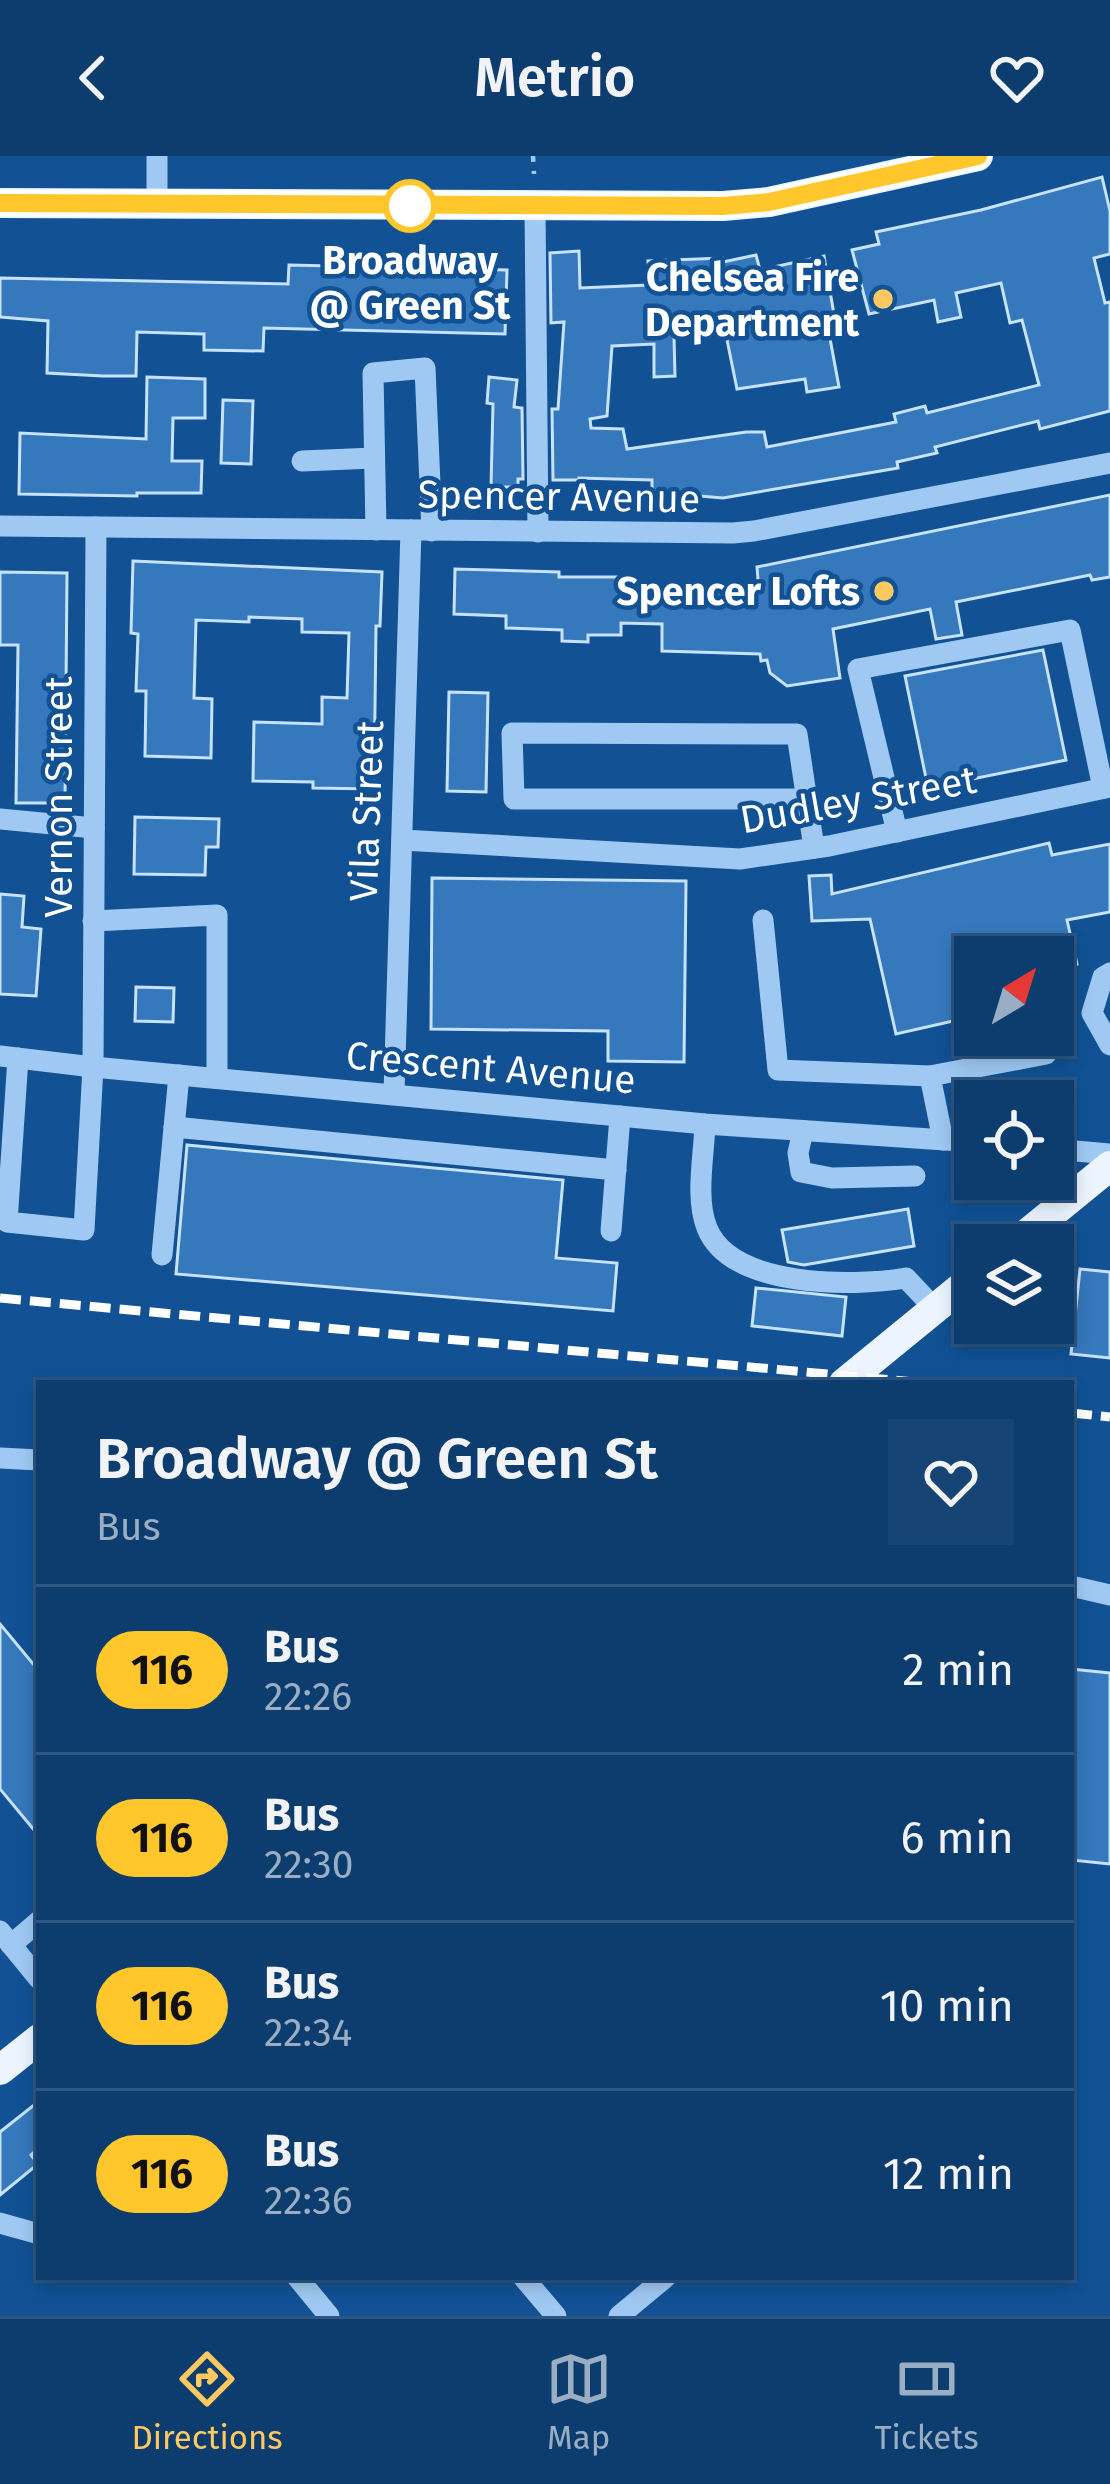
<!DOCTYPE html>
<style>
:root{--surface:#0d3d6f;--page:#164474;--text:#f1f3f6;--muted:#9aaec3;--line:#2d5682;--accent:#ffc961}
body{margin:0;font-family:"Fira Sans",sans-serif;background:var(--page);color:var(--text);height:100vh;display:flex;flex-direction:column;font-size:45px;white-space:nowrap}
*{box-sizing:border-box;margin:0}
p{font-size:39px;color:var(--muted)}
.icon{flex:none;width:66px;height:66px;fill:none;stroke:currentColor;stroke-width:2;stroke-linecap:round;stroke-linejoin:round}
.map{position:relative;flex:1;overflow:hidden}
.sheet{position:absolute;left:36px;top:1224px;width:1038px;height:900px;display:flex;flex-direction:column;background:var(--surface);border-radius:0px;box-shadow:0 6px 18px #0003,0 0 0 3px var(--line)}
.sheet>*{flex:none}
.badge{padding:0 24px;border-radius:39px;font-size:42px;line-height:78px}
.needle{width:78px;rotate:38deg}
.controls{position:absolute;left:954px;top:780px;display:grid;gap:24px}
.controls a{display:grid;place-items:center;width:120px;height:120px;border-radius:0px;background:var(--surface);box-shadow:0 6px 18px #0003,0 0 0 3px var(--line);font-size:60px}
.map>.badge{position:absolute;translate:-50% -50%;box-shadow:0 0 0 6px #fff}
.round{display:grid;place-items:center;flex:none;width:126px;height:126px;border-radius:0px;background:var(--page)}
.head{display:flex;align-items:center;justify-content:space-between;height:204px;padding:0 60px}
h1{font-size:57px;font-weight:600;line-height:90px}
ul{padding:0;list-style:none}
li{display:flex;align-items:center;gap:36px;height:168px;padding:0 60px;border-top:3px solid var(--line)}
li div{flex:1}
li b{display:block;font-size:45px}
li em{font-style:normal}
li .badge{min-width:132px;font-weight:700;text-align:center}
header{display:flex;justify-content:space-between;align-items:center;height:156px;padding:0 60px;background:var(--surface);font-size:54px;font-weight:600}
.dock{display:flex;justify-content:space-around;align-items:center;height:168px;border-top:3px solid var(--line);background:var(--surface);font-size:33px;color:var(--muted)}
.dock a{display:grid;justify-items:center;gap:6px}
.dock .active{color:var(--accent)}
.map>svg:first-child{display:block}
.building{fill:#3578bc;stroke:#c7e2fd;stroke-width:3}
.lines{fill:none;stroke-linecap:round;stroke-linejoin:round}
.path{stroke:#9fc9f3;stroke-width:4.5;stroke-dasharray:6 9;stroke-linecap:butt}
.minor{stroke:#9fc9f3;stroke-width:21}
.major{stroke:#ebf4ff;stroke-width:30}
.rail{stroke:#fff;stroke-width:9;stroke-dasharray:21 9;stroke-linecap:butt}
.line-casing{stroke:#fff;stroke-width:27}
.line{stroke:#ffc72c;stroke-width:18}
.stop-dot{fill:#fff;stroke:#ffc72c;stroke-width:6}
.poi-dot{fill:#ffc961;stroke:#115194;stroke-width:4.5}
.labels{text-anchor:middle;stroke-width:9;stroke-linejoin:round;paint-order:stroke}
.stop-label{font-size:39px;font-weight:bold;fill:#fff;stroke:#115194}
.poi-label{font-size:39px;font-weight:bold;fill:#fff;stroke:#115194;text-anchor:end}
.street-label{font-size:39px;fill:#fff;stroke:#115194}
</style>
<header><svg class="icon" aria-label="back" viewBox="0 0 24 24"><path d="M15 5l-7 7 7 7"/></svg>Metrio<svg class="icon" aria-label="heart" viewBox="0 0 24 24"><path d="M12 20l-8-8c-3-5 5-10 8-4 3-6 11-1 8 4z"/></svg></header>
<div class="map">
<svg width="1110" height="2160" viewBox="0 0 1110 2160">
<rect width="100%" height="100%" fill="#115194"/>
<g class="building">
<polygon points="1102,21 1110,55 1110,98 1094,102 1105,147 1110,146 1110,255 1040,273 1038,265 935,291 937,297 897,306 898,312 723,342 652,336 652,324 579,322 579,324 553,324 552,253 558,253 564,166 551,167 550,97 579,95 580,132 649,129 648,105 722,102 723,106 756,99 760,114 824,100 837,176 829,177 839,231 807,236 805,223 737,233 725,174 683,176 683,181 674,181 675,220 654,221 654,188 612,190 607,260 590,263 591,272 623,273 627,293 746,276 764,276 767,291 896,266 894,258 925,250 927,257 1039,229 1022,164 1010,167 1001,127 956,137 961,161 938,166 934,144 869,158 852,94 879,88 876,76 981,54"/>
<polygon points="289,109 507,114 505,178 264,172 263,195 204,194 204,178 137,176 136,220 103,220 47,217 48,165 0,161 0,122 288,128"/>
<polygon points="147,221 205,223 205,262 173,262 172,305 202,305 201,337 137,337 137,340 19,338 20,277 146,283"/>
<polygon points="489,221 517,224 514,251 522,252 523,323 518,323 518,331 491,331 493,248 487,247"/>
<polygon points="223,244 253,245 251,308 221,307"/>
<polygon points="1110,339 1110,421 1092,424 1090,419 956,446 962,479 936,483 930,453 833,473 840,522 787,530 770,517 767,504 761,505 760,498 662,495 662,468 621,467 621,479 588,479 588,486 562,485 562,474 506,472 506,460 454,458 455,413 559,416 559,421 621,421 621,434 759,436 757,411"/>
<polygon points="133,405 382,416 380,470 376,470 374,633 313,632 313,626 253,625 254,566 322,568 322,541 347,542 349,477 302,476 302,463 249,461 249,466 196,464 194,542 212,543 211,602 145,600 146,535 136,535 138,478 131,477"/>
<polygon points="0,416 67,417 65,647 16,647 18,489 0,489"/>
<polygon points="1043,494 1066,604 928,632 905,520"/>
<polygon points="449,536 488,537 486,636 447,635"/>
<polygon points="135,661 219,663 218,691 206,691 205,719 134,718"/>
<polygon points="1049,687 1052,699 1110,688 1110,756 1067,764 1077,808 1053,813 1053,801 975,801 975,860 896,878 870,763 812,765 809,720 831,719 832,738"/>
<polygon points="432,722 686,725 684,906 608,905 608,875 431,873"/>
<polygon points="0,738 24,740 22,771 41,773 36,840 0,838"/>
<polygon points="136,831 174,832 173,866 135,865"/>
<polygon points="187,989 563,1024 556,1102 617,1107 613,1155 176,1118"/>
<polygon points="908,1053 914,1090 804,1109 788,1106 782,1074"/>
<polygon points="1080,1113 1110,1116 1110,1202 1071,1198"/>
<polygon points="756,1132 846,1141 842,1180 752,1170"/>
<polygon points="0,1468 39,1515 39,1680 0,1633"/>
<polygon points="1071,1513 1110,1517 1110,1708 1071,1704"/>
<polygon points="39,1945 39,1992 31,1999 38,2008 0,2039 0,1976"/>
</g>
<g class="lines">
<polyline class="path" points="533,0 534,18"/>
<g class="minor">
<polyline points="157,48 157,0"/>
<polyline points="535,50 538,376"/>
<polyline points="302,305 374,302"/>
<polyline points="0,370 733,377 754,375 1110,307"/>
<polyline points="376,374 373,217 425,212 432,375"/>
<polyline points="807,643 514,643 512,577 797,578 814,692"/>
<polyline points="0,663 94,672"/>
<polyline points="897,676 858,513 1070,474 1103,632"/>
<polyline points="402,684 740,703 829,690 1110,631"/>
<polyline points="763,764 778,914 930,920"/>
<polyline points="93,765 217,759 217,922"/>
<polyline points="1110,817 1103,821 1092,857 1110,889"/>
<polyline points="0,900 93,911 705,968 975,986"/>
<polyline points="18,902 7,1066 84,1074 93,911 96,371"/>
<polyline points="394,938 411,374"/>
<path d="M705,968C704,1000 695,1042 707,1072C731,1132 853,1131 906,1122L935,1153"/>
<polyline points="174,971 616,1014"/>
<polyline points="803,975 798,997 801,1016 832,1022 915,1020"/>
<polyline points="943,984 930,920 1046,898"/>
<polyline points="1053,993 1110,998"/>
<polyline points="611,1075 620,960"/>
<polyline points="162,1099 179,919"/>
<polyline points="0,1302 39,1304"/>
<polyline points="1071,1430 1110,1439"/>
<polyline points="0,1775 39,1823"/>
<polyline points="11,1789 39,1765"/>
<polyline points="0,2067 39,2078"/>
<polyline points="297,2121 329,2160"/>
<polyline points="523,2121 556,2160"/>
<polyline points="619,2160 666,2121"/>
</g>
<g class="major">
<polyline points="0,47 723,50 769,46 978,0"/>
<polyline points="1013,1089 1110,1010"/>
<polyline points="844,1227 975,1120"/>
<polyline points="0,1914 39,1883"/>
</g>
<g class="rail">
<polyline points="0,1142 925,1227"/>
<polyline points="1071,1257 1110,1261"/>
</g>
</g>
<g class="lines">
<defs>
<polyline id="line" points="0,47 723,50 769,46 978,0"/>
</defs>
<use href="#line" class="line-casing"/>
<use href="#line" class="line"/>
</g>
<circle class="stop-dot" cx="410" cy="50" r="24"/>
<g class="poi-dot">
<circle cx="883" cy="143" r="12"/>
<circle cx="884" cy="435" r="12"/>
</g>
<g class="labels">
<g class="stop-label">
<text x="410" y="118">Broadway<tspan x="410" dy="45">@ Green St</tspan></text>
</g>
<g class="poi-label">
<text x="859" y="135">Chelsea Fire<tspan x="859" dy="45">Department</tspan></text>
<text x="860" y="449">Spencer Lofts</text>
</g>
<g class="street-label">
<text transform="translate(559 340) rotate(1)" y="14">Spencer Avenue</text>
<text transform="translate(58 641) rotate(-90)" y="14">Vernon Street</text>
<text transform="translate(858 643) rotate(-10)" y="14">Dudley Street</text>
<text transform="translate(366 655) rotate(-88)" y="14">Vila Street</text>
<text transform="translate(491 911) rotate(5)" y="14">Crescent Avenue</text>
</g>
</g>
</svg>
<div class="controls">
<a><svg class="needle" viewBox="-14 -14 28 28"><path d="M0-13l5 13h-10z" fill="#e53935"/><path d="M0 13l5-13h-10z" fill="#9aaec3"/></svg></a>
<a><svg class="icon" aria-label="locate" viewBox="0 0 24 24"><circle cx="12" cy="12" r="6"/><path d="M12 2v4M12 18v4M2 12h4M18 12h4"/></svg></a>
<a><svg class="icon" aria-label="layers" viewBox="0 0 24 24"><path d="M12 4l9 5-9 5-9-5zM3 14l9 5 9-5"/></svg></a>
</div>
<section class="sheet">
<div class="head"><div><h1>Broadway @ Green St</h1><p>Bus</p></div><a class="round"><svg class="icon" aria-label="heart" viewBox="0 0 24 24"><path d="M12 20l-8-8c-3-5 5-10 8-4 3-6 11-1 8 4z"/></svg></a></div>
<ul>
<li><span class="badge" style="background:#ffc72c;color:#111">116</span><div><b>Bus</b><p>22:26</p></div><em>2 min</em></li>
<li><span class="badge" style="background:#ffc72c;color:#111">116</span><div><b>Bus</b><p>22:30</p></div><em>6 min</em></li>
<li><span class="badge" style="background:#ffc72c;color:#111">116</span><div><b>Bus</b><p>22:34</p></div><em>10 min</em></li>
<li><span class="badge" style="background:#ffc72c;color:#111">116</span><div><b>Bus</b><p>22:36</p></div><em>12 min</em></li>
</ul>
</section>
</div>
<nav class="dock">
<a class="active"><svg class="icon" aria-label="directions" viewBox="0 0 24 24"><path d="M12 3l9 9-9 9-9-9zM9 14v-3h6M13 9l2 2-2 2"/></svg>Directions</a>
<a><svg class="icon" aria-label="map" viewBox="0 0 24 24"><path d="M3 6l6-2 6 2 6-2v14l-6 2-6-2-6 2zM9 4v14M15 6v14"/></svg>Map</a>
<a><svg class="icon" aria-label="tickets" viewBox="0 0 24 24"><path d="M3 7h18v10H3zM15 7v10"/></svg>Tickets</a>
</nav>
